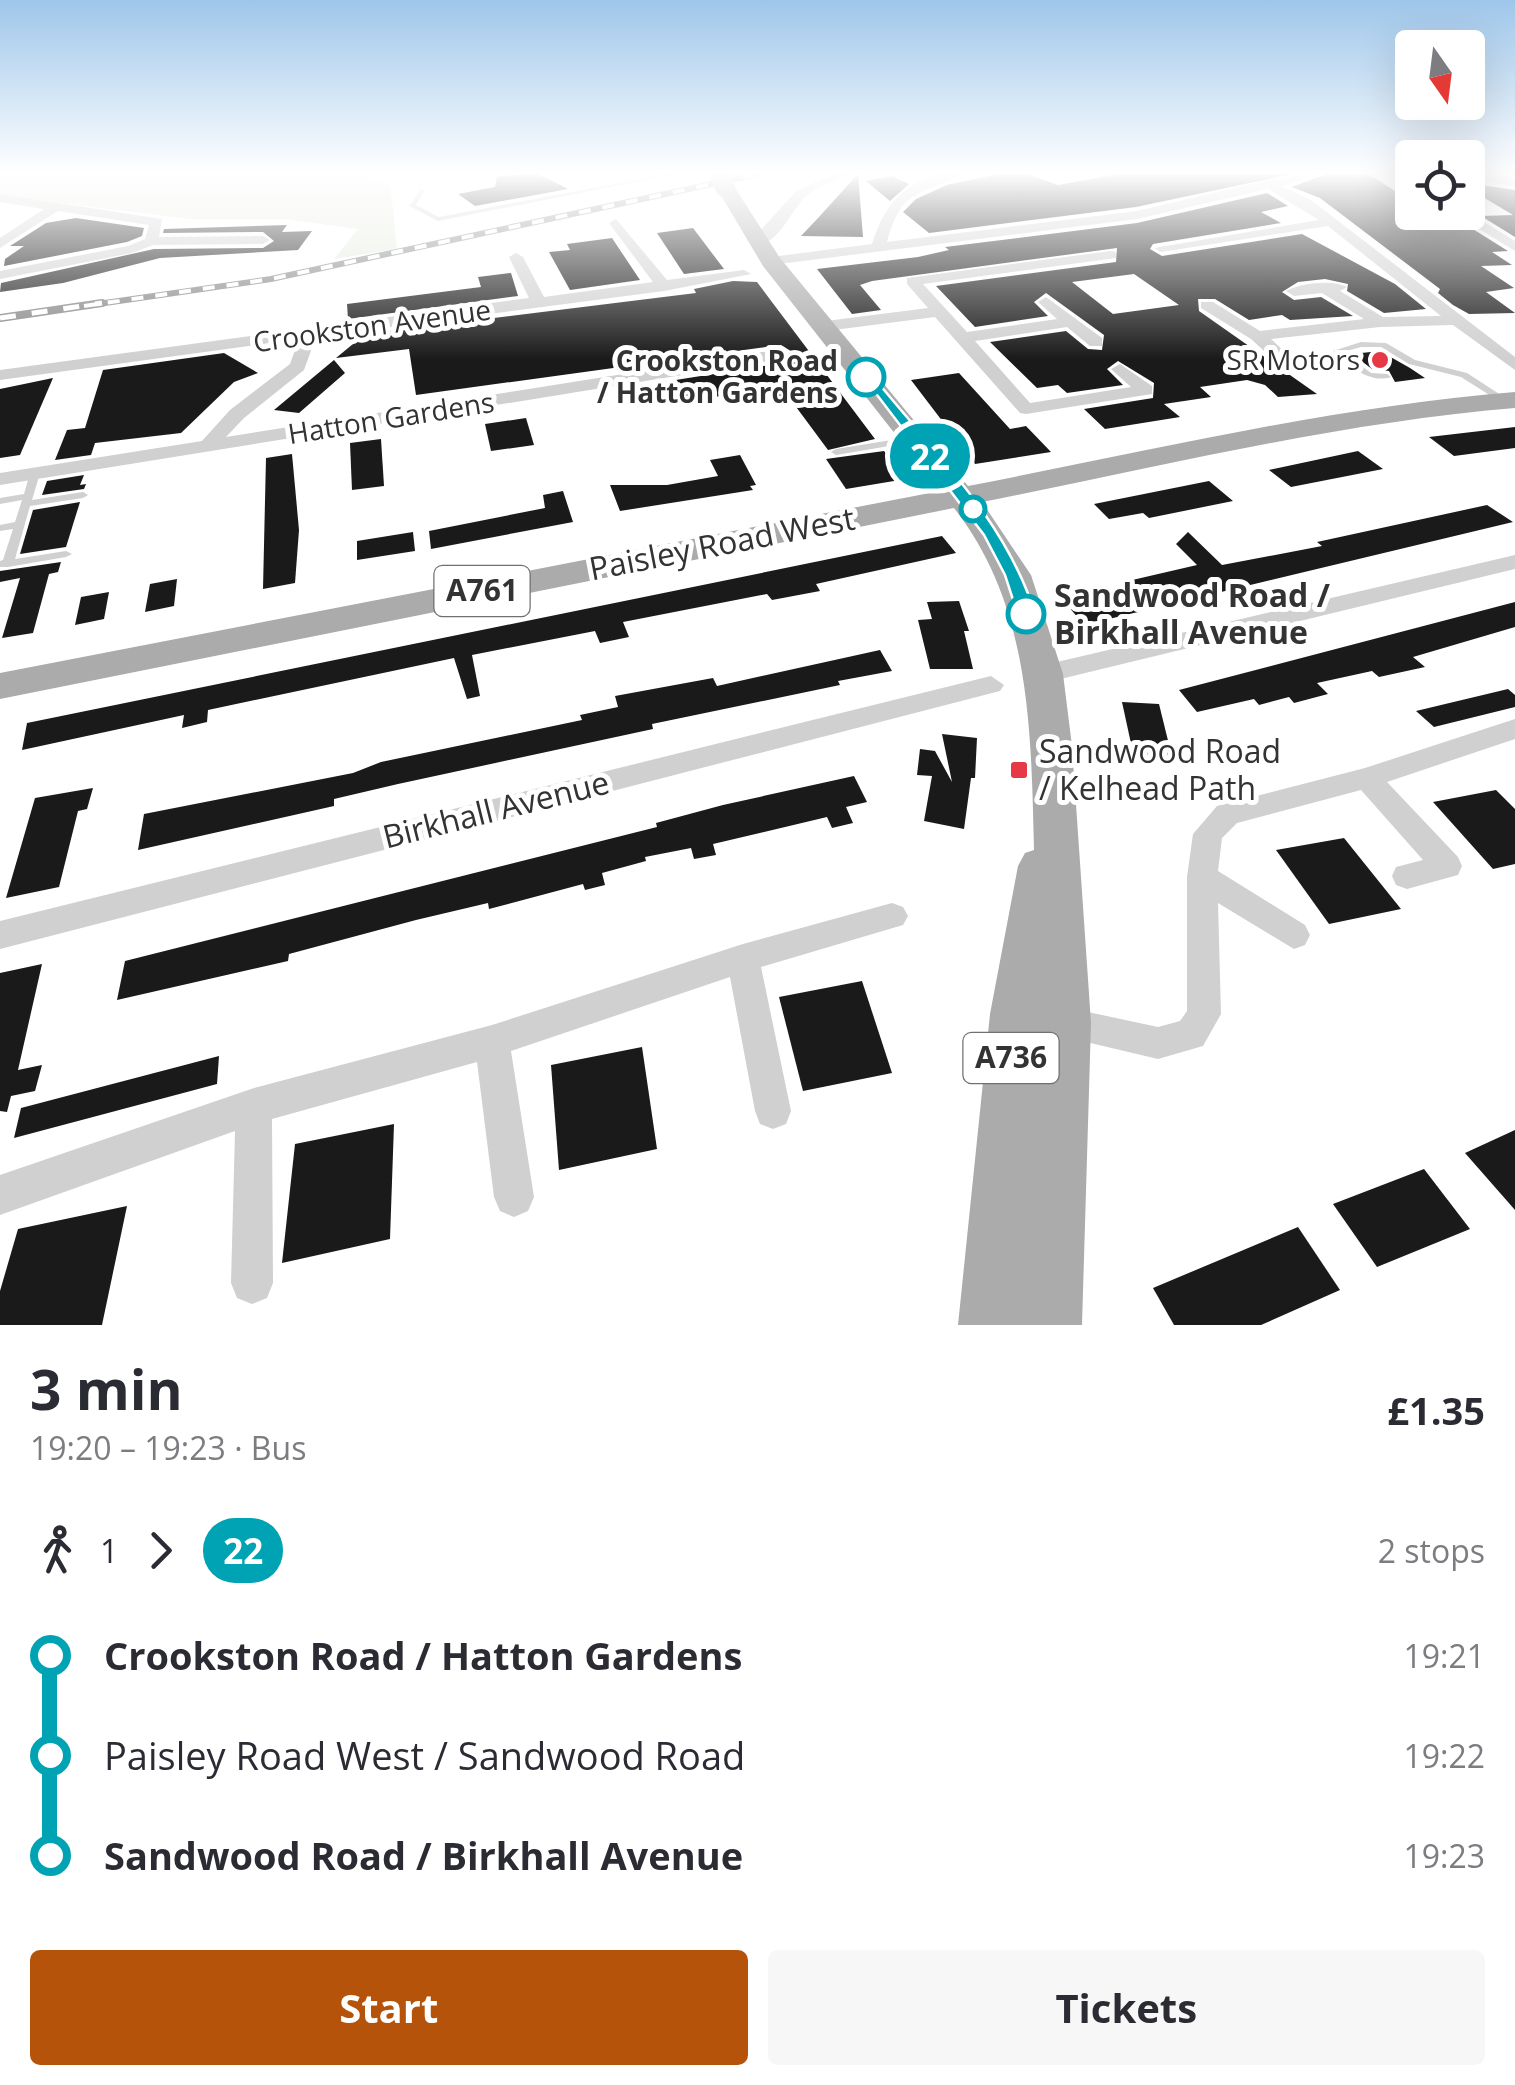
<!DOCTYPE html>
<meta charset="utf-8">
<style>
:root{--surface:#fff;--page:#f7f7f7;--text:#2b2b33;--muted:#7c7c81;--accent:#b45309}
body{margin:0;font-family:"Open Sans",sans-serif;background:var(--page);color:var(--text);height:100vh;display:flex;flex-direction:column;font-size:38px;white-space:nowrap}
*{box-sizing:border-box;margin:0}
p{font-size:32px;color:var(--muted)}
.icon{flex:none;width:55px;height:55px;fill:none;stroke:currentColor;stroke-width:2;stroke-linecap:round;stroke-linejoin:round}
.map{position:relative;height:1325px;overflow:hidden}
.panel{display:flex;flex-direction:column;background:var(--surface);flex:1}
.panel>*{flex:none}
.badge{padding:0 20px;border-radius:32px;font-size:35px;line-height:65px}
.needle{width:65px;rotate:166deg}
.tools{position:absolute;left:1395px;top:30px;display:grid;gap:20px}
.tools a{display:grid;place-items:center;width:90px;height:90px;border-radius:10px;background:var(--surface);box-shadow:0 10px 40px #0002;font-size:50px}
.map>.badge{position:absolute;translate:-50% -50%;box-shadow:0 0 0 5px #fff}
.legs{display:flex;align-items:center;gap:15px;height:110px;padding:0 30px;font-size:32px}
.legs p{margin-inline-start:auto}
.overview{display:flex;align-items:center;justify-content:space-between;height:170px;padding:0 30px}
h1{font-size:55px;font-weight:700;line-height:75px}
.primary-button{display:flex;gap:20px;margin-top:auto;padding:20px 30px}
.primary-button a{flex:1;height:115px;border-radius:10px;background:var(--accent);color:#fff;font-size:40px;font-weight:700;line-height:115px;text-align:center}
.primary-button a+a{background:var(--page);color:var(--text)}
ul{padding:0 30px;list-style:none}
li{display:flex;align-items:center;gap:35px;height:100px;font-size:38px}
li i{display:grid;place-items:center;width:15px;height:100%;margin:0 12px;background:currentColor}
li i::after{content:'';width:25px;height:25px;margin:-12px;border:8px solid;border-radius:50%;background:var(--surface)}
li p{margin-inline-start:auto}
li:first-child i{background:linear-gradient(#0000 50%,currentColor 0)}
li:last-child i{background:linear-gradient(currentColor 50%,#0000 0)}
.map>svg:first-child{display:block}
.green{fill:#e6ecdf}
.building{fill:#1a1a1a;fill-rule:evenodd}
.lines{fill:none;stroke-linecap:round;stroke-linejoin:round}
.lane{fill:#d0d0d0;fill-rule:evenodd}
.street{fill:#d0d0d0;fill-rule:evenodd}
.primary{fill:#ababab;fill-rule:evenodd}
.rail-far1-casing{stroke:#888;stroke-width:6}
.rail-casing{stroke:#888;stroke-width:8}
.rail-far1{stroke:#fff;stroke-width:4;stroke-dasharray:12;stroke-linecap:butt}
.rail{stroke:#fff;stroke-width:5;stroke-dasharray:16;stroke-linecap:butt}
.primary-bridge{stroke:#ababab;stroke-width:20}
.line-1{fill:#00a3b4;stroke:#fff;stroke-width:2.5}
.poi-dot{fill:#e63946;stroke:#fff;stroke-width:4}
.stop-1-dot{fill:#fff;stroke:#00a3b4;stroke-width:5}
.labels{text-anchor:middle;stroke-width:10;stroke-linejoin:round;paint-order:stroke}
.far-street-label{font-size:28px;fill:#333;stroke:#fff}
.far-poi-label{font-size:28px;fill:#333;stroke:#fff;text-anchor:end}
.far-stop-label{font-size:28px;font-weight:bold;fill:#333;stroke:#fff;text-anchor:end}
.shield{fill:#fff;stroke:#707070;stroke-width:2.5}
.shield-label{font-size:30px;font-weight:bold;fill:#333}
.street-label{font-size:32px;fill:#333;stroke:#fff}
.stop-label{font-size:32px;font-weight:bold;fill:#333;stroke:#fff;text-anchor:start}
.poi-label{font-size:32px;fill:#333;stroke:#fff;text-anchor:start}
</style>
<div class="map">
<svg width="1515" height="1325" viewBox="0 0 1515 1325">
<rect width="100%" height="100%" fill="#fff"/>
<polygon class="green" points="0,174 343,174 390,182 397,249 334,259 358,229 285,219 192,219 0,196"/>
<g class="building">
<polygon points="539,174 568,189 475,206 458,194 495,187 497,176"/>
<polygon points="858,174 863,237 801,236 818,218"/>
<polygon points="999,174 1027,174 1058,185 1118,174 1292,174 1136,207 929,233 903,212 916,199 947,185"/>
<polygon points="1326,174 1370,175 1412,202 1412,212 1452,216 1508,251 1492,252 1512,265 1481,266 1514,288 1486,292 1515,313 1469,314 1453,305 1438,293 1440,289 1320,198 1292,187"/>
<polygon points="892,176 909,184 890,201 866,181"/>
<polygon points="1468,183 1515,190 1515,237 1481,216 1513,215 1468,188"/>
<path d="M1267,193L1288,206L1261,212L1281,223L1153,244L1150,249L1162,256L1302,234L1395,284L1426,309L1384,313L1347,291L1348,284L1325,279L1298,282L1282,292L1294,300L1321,297L1353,316L1290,320L1282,315L1249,320L1215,299H1198L1199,311L1317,394L1278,397L1265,385L1247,380L1200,387L1211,397L1164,404L1180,417L1105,429L1084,409L1153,398L1154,383L1118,361L1107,369L1123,385L1067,393L1058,385L1037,388L990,342L1066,331L1088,349L1102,350L1104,335L1046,293L1034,302L1048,316L975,327L936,286L1116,262L1117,248L872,281L860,285L881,310L852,314L817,269L918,257L949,250L945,247L1137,223ZM1134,274L1179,305L1113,314L1072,282Z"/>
<polygon points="76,218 144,228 142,236 127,242 4,266 5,259 24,246 10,246 46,223"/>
<polygon points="287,225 282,232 312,231 298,250 160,258 63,283 0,292 1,283 154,249 263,248 274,241 263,232 163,233 164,229"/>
<polygon points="693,228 724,269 684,274 657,233"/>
<polygon points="612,238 640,280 570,290 549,252 570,250 567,244"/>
<polygon points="511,273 518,296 348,319 347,304 481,287 478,277"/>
<polygon points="733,281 757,282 875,439 828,450 788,396 774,398 768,388 667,405 663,382 789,362 794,353 781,345 416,395 409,349 336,358 365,334 696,293 694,289"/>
<polygon points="1380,351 1410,368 1425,378 1395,382 1389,371 1372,369 1352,354"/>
<polygon points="224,353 258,373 234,382 181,433 95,443 91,455 55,460 67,430 85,428 103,370"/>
<polygon points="334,360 345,373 299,413 274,410"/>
<polygon points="959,373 1010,429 1026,426 1051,452 975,464 911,380"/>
<polygon points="53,378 20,455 0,458 0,389"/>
<polygon points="526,418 534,445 491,451 485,424"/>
<polygon points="1515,427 1515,448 1454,456 1429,437"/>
<polygon points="381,439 384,486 352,490 350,443"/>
<polygon points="884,451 906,479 846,489 826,459"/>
<polygon points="1358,451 1383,469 1291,487 1269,470"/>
<polygon points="292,454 299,530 295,583 263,589 266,458"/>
<polygon points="740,455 756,485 750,486 753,490 620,511 610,485 667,485 718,476 710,460"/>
<polygon points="84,475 80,485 86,484 84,489 42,495 47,481"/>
<polygon points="1209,481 1233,501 1149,518 1143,513 1109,519 1094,504"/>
<polygon points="563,491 573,522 431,549 429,531 545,508 543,495"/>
<polygon points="80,502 66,547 20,554 33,510"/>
<polygon points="1487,505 1513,522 1084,625 1068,606 1098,600 1093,594 1133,586 1128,581 1197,565 1176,544 1188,532 1222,565 1322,546 1317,542"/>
<polygon points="413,532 415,551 357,560 357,541"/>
<polygon points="942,536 956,553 816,584 820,591 772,600 767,594 623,622 629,637 600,643 595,631 472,655 480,696 467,699 454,658 208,710 207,722 182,728 184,715 22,750 27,723"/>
<polygon points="61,562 58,572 49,574 33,633 2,638 20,578 0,582 0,571"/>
<polygon points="177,579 174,606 145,612 150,584"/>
<polygon points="109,592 104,619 75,625 81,597"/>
<polygon points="959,601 969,631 964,631 973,669 930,669 918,620 932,619 927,602"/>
<polygon points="1515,602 1515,627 1413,657 1425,667 1379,677 1372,671 1317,683 1328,694 1294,703 1289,697 1259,705 1254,699 1197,712 1179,690"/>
<polygon points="880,650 892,671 838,681 840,685 652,724 653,729 398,784 334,799 334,806 138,850 144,814 353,773 381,762 582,720 580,715 618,707 615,696 713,678 717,686"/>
<polygon points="1508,689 1515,695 1515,707 1434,727 1416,711"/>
<polygon points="1122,702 1159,704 1174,765 1135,762"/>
<polygon points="942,734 977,738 975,778 971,778 964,829 924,821 932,776 917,775 920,749 935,751 952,782"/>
<polygon points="854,776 867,802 846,807 853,823 832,828 827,817 713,844 716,855 694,859 691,848 645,857 646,861 602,873 605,885 585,890 583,884 489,909 488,903 416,920 289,954 288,961 117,1000 125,961 657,827 656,823 723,805"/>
<polygon points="93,788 87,809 78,811 59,887 6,898 35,798"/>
<polygon points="1496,790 1515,809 1515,864 1493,869 1433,802"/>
<polygon points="1344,838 1401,909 1329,924 1276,850"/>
<polygon points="42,964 18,1070 42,1065 35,1091 11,1096 7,1112 0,1111 0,973"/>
<polygon points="862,981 892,1073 803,1091 779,997"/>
<polygon points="642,1047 657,1149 559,1170 551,1065"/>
<polygon points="219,1056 217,1084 14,1138 21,1108"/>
<polygon points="394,1124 390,1239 282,1263 295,1144"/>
<polygon points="1515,1130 1515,1210 1465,1153"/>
<polygon points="1424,1169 1470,1229 1377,1267 1333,1204"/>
<polygon points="127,1206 102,1325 0,1325 0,1291 18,1229"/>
<polygon points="1298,1227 1340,1290 1261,1325 1174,1325 1153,1288"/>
</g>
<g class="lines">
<g class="lane">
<polygon points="667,174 677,174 438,221 409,206 421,189 424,191 416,205 439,217"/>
<path d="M1361,342L1386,343L1415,360L1467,373L1510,401L1502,403L1461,377L1409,364L1381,347H1361L1343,352L1371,373L1387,374L1391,377C1369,384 1350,366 1333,351Z"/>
<polygon points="916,436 919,437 919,441 836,455 831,452 836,449"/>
<polygon points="35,470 40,473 32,500 83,492 88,495 83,498 30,506 15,559 66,551 72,554 66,557 8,567 0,567 0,561 3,560 13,529 0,531 0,525 15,522 22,500 0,504 0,498 24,494 30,473"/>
</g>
<g class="street">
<path d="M832,174H849C835,182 818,185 805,197C789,213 778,247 752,246V240L795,192Z"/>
<path d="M942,174H961C919,198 903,185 887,242L1137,211L1268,180L1322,174L1281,186L1311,200L1515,357V370L1453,325L1380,327L1271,339L1301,367L1286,371L1251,339L1201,308V302H1213L1260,331L1364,319L1322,293L1294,296L1286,291C1300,283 1333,279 1347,287L1340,291L1383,317L1441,316L1328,226L1161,252L1154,248L1319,220L1268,189L1137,219L771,265L764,261L771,257L872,244C884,206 902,184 942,174Z"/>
<polygon points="1387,174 1401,174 1412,180 1412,189"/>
<polygon points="1468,174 1515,178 1515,186 1468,179"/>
<polygon points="0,194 162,219 159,237 263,236 270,240 263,244 153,245 132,253 0,279 0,271 128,246 145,239 149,225 58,211 0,248 0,238 44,209 0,202"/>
<polygon points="1452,212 1468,212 1515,241 1515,251"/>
<polygon points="616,219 667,280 744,270 751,274 664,291 316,337 304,370 244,418 226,437 782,349 790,354 788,358 0,485 0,473 202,441 230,410 290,364 299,339 0,380 0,370 529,298 509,257 516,253 523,257 544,297 653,282 609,223"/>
<polygon points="1111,251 1116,252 1116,258 923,284 967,332 1057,319 1038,302 1046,297 1102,338 1102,346 1090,346 1067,327 975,341 1030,403 1131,387 1111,369 1120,364 1152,386 1152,394 1026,414 1020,413 935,317 826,331 818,326 826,321 928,308 907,284 907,278"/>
<polygon points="1515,555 1515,569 1044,683 1031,674 1044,665"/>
<polygon points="991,676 1004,685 1000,691 0,949 0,921"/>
<polygon points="1515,719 1515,739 1387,782 1458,857 1462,866 1458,875 1407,889 1396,885 1392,876 1396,867 1423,860 1361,790 1237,823 1222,838 1218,871 1305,925 1310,935 1305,945 1294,949 1218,903 1221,1014 1203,1046 1158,1059 1048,1033 1043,1022 1048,1011 1060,1006 1158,1027 1180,1021 1187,1011 1187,877 1193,834 1217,806 1365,768"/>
<polygon points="892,903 903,907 908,916 903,925 761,967 791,1111 786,1124 773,1129 760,1124 755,1111 730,977 511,1051 534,1197 528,1211 514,1217 500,1211 494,1197 477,1062 272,1119 273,1283 267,1298 252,1304 237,1298 231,1283 235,1131 0,1215 0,1175 254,1088 492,1025 743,944"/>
</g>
<path class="primary" d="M725,181L732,183L780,258L968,486C1149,451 1331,407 1515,392V408C1335,423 1159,467 982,502L1031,575L1063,674L1072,746L1091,1023L1082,1325H958L990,1014L1018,866L1025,853L1034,850C1031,730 1031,606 954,508L0,699V673L940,491L763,266L716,187Z"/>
<defs>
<polyline id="rail-far1" points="84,306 271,279 758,174"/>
<polyline id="rail" points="0,318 102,303"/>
</defs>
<use href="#rail-far1" class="rail-far1-casing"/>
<use href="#rail" class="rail-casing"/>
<use href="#rail-far1" class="rail-far1"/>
<use href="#rail" class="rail"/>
<polyline class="primary-bridge" points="720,177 725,187"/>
</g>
<linearGradient id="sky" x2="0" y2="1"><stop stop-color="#9ec6ea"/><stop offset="0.48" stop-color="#fff"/><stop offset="1" stop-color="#fff" stop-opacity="0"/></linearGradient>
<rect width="1515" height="359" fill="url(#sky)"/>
<path class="line-1" d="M861,374H871C931,449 1007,521 1035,614L1032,618H1019L1005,575L984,535Z"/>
<g class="poi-dot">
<circle cx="1380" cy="360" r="10"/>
<rect x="1009" y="760" width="20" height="20" rx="5"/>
</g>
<g class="stop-1-dot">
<circle cx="866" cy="377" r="18"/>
<circle cx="973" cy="509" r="12"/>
<circle cx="1026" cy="614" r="18"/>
</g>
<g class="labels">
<g class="far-street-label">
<text transform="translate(372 326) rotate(-8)" y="10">Crookston Avenue</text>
<text transform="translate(391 418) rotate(-9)" y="10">Hatton Gardens</text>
</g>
<g class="far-poi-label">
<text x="1360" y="370">SR Motors</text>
</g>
<g class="far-stop-label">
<text x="838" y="371">Crookston Road<tspan x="838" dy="32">/ Hatton Gardens</tspan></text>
</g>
<g class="shield">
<rect x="434.5" y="566" width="95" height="50" rx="8"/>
<rect x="963.5" y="1033" width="95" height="50" rx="8"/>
</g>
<g class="shield-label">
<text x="482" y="601">A761</text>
<text x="1011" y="1068">A736</text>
</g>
<g class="street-label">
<text transform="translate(722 544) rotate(-11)" y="11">Paisley Road West</text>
<text transform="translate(496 810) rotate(-14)" y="11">Birkhall Avenue</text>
</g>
<g class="stop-label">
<text x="1054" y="607">Sandwood Road /<tspan x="1054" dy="37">Birkhall Avenue</tspan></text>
</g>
<g class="poi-label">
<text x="1039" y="763">Sandwood Road<tspan x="1039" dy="37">/ Kelhead Path</tspan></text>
</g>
</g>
</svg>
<div class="tools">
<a><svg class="needle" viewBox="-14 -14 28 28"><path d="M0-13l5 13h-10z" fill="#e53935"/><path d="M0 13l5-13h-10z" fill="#7c7c81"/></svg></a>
<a><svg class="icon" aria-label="locate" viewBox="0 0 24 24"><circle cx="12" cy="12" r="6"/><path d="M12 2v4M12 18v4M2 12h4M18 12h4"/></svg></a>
</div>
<b class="badge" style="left:930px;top:456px;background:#00a3b4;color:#fff">22</b>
</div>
<section class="panel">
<div class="overview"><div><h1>3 min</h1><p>19:20 – 19:23 · Bus</p></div><b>£1.35</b></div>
<div class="legs"><svg class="icon" aria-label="walk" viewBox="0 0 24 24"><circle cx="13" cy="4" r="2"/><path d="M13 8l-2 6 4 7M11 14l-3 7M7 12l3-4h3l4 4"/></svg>1<svg class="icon" aria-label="forward" viewBox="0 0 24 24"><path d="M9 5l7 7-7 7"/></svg><b class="badge" style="background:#00a3b4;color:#fff">22</b><p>2 stops</p></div>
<ul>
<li><i style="color:#00a3b4"></i><b>Crookston Road / Hatton Gardens</b><p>19:21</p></li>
<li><i style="color:#00a3b4"></i><span>Paisley Road West / Sandwood Road</span><p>19:22</p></li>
<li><i style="color:#00a3b4"></i><b>Sandwood Road / Birkhall Avenue</b><p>19:23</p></li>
</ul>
<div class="primary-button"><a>Start</a><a>Tickets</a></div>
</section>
